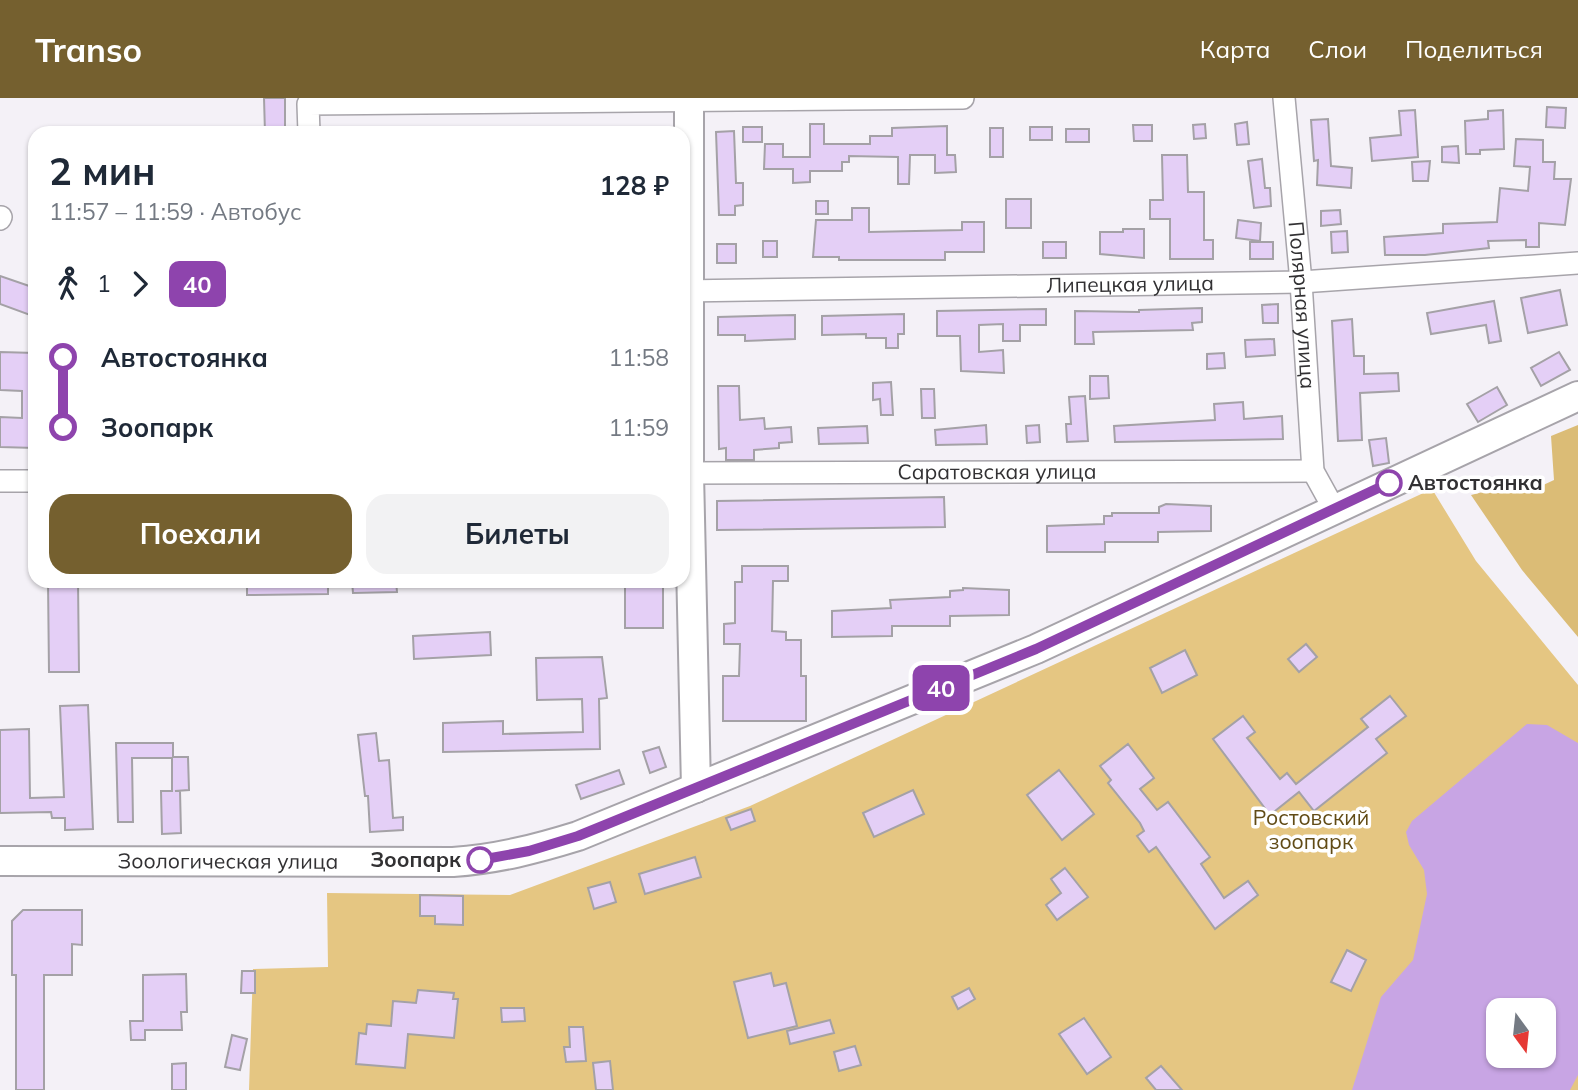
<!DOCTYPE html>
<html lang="ru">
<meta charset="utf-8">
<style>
:root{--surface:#fff;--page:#f2f2f3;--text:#1f2937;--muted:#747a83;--accent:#75602f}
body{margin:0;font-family:Mulish,sans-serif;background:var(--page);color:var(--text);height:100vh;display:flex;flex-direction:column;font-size:26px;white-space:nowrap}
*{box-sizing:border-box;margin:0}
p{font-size:23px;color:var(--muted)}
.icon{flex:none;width:38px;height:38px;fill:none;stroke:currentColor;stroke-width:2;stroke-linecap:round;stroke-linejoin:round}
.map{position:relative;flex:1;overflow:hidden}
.panel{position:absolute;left:28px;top:28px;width:662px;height:462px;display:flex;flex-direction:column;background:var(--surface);border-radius:21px;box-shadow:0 2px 5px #0004}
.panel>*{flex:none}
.badge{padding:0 14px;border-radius:10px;font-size:24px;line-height:46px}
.needle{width:46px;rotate:165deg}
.fabs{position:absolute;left:1486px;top:900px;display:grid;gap:14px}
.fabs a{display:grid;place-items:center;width:70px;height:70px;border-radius:14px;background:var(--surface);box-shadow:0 2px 5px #0004;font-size:35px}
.map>.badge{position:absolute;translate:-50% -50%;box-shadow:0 0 0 4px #fff}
.legs{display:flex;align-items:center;gap:10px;height:77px;padding:0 21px;font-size:23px}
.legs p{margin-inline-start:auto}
.head{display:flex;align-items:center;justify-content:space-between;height:119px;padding:0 21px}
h1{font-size:38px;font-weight:700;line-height:52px}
.primary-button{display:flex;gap:14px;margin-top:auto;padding:14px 21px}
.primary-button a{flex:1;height:80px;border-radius:21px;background:var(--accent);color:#fff;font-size:28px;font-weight:700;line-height:80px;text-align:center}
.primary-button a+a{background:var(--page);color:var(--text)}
ul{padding:0 21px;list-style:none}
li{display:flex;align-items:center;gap:24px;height:70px;font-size:26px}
li i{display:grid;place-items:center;width:10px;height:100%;margin:0 9px;background:currentColor}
li i::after{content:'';width:18px;height:18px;margin:-9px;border:5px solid;border-radius:50%;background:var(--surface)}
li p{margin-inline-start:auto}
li:first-child i{background:linear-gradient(#0000 50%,currentColor 0)}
li:last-child i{background:linear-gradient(currentColor 50%,#0000 0)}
header{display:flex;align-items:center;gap:42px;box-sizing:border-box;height:98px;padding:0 35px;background:var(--accent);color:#fff}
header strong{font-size:33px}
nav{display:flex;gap:38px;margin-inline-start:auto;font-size:24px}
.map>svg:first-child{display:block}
.green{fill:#e5c682;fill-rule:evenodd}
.forest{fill:#dbbc76}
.water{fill:#c8a5e4;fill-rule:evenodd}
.building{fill:#e4cff6;stroke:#a4a1a6;stroke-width:2}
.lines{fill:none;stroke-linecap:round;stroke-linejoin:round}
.minor-casing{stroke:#a7a4aa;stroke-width:24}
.major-casing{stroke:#a7a4aa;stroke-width:32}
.minor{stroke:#fff;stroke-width:21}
.major{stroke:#fff;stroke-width:28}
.line-1-casing{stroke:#fff;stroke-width:16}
.line-1{stroke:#8e44ad;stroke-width:10}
.stop-1-dot{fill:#fff;stroke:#8e44ad;stroke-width:3.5}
.labels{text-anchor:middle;stroke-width:7;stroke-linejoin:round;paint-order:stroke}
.street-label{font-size:21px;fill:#323133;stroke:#fff}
.stop-label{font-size:21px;font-weight:bold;fill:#323133;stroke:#fff;text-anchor:start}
.park-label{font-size:21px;fill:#614b16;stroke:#fff}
</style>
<header>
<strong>Transo</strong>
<nav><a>Карта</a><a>Слои</a><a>Поделиться</a></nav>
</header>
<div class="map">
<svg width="1578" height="992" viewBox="0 0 1578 992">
<rect width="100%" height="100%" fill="#f4f1f7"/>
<path class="green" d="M1432,391L1476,463L1578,587V992H249L253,871L328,869L327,795L510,797L750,708ZM1498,912H1544V957H1498Z"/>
<polygon class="forest" points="1578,327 1578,539 1522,472 1471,397 1507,388 1526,395 1554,382 1551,338"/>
<path class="water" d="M1527,626L1547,627L1578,645V977L1570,992H1352L1381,899L1413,862L1427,796L1424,772L1409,747L1406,734L1412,723ZM1498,912H1544V957H1498Z"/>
<g class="building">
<polygon points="264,0 285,0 285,35 265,35"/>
<polygon points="1547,9 1566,10 1565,30 1546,29"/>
<polygon points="1415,12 1418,59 1372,63 1370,40 1401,37 1399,13"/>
<polygon points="1503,12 1504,51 1480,52 1480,56 1466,56 1465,23 1488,21 1488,13"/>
<polygon points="1328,21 1331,68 1352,70 1351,90 1317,87 1318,62 1314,63 1311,22"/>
<polygon points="1247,24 1249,46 1237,47 1235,26"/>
<polygon points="810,26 824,26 824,46 870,46 870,38 892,38 892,30 947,28 947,57 955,57 956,74 935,75 935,57 910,57 909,86 898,86 898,59 849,58 849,64 842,64 842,73 810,73 810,84 793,85 793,71 764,71 765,46 783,46 783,59 810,59"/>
<polygon points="1205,26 1206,40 1194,41 1193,27"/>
<polygon points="1133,27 1152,27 1152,43 1134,43"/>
<rect x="743" y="29" width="19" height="15"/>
<rect x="1030" y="29" width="22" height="13"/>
<rect x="990" y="30" width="13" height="29"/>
<rect x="1066" y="31" width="23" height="13"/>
<polygon points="734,33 736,85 743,85 743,107 735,108 735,117 719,117 716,34"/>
<polygon points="1516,41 1543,42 1543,64 1555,64 1554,81 1571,81 1565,127 1539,125 1539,149 1526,149 1526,142 1488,143 1489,150 1425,157 1385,157 1384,139 1443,135 1443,126 1497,124 1500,90 1528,93 1530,69 1514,68"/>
<polygon points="1458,48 1459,65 1442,64 1442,49"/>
<polygon points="1162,57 1187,57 1188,94 1204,94 1204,142 1213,142 1213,161 1170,161 1170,121 1150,121 1150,102 1163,102"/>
<polygon points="1262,61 1265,90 1270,90 1271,108 1254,110 1248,63"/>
<polygon points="1430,63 1428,83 1413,83 1412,64"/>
<rect x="1006" y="101" width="25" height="29"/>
<rect x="816" y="103" width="12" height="13"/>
<polygon points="852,110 869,110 869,134 962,132 962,124 984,124 984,154 945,154 945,162 839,162 839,159 813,159 816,122 852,122"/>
<polygon points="1340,112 1341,126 1321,128 1321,113"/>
<polygon points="1238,122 1261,125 1260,143 1236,140"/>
<polygon points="1123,131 1144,131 1144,160 1100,156 1100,134 1123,134"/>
<polygon points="1347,133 1348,154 1332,155 1331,134"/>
<rect x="763" y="143" width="14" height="16"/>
<rect x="1043" y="144" width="23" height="16"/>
<rect x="1250" y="144" width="23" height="17"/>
<rect x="717" y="146" width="19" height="19"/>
<polygon points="0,178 35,190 30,217 0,206"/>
<polygon points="1560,192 1567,227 1528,235 1521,200"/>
<polygon points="1494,203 1501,243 1489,245 1486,227 1431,236 1427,215"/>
<polygon points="1278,206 1278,225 1263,225 1262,207"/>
<polygon points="1202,210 1202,224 1192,225 1193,232 1093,234 1094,246 1075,246 1075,213 1139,214 1139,212"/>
<polygon points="1046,211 1046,227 1020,227 1020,243 1003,243 1003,226 979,227 979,254 1003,252 1004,275 961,273 960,238 937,238 937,213"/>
<polygon points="904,216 904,236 898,236 898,250 886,250 886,240 866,240 866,236 822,237 822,218"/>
<polygon points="795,217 795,241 745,243 745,237 718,237 718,219"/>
<polygon points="1352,221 1354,258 1364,258 1364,276 1398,275 1399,293 1360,295 1362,342 1338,343 1332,223"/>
<polygon points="1274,241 1275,257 1246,259 1245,242"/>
<polygon points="0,254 35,255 35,350 0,349 0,319 22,320 22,293 0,292"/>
<polygon points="1559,254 1570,272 1541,288 1531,270"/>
<polygon points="1224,255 1225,270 1207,271 1207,256"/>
<polygon points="1090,278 1108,278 1109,300 1090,301"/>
<polygon points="891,284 893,317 881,317 880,301 873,302 873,285"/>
<polygon points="718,288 739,288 740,322 764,320 765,331 791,329 792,344 779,345 779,350 754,352 754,362 726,362 726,350 719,351"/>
<polygon points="1497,289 1507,307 1478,324 1467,306"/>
<polygon points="921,291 934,291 935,320 922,320"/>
<polygon points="1085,298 1088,343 1067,344 1066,326 1071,326 1069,299"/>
<polygon points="1243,304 1244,321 1282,318 1283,341 1115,344 1114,328 1215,322 1214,306"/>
<polygon points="986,327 987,346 936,347 935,332"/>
<polygon points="1039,327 1040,344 1027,345 1026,328"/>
<polygon points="867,328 868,345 819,346 818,330"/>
<polygon points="1386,340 1389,365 1373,368 1369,342"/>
<polygon points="944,399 945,429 717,432 717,403"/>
<polygon points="1166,406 1211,408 1211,433 1158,434 1158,444 1105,444 1105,454 1047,454 1047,428 1104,426 1104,418 1112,418 1112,415 1159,415 1159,409"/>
<polygon points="742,468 788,468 788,483 773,483 772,533 786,534 786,542 801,542 801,578 806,578 806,623 723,623 723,578 739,578 740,546 724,546 724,526 735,525 735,484 742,484"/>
<polygon points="48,483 78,483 79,574 49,574"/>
<polygon points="247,483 328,483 328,496 247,497"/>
<polygon points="352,483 396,483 397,494 353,495"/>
<rect x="625" y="483" width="38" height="47"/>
<polygon points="963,490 1009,492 1009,517 950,518 950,528 892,528 892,538 832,539 832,513 891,510 890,502 950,499 950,493 963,492"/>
<polygon points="490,534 491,557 414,561 413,538"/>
<polygon points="1306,546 1317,559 1299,574 1288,561"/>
<polygon points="1185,552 1197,577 1162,595 1150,570"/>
<polygon points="602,559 607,600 599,601 600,651 443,654 443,625 503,623 503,636 583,634 582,601 537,602 536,560"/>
<polygon points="1390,598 1406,618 1376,641 1387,655 1314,713 1299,694 1270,717 1213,641 1243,618 1255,634 1247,640 1280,681 1287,675 1296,686 1368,629 1361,621"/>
<polygon points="88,607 93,731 65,732 65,720 52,720 51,714 0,715 0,632 29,631 30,700 64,699 60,608"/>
<polygon points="376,635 379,663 389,662 393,720 403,719 403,732 370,734 368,698 365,698 358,637"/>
<polygon points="116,645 173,645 173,659 188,659 189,692 175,693 180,693 181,735 162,736 161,693 172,693 172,660 132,660 133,724 118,724"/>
<polygon points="1128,646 1154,680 1140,691 1157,712 1168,704 1210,759 1201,766 1224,800 1248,783 1258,797 1215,831 1156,749 1149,754 1137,738 1144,733 1140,725 1108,685 1111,682 1100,668"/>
<polygon points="659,649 666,669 650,675 643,654"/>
<polygon points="619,672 624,686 581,701 576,687"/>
<polygon points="1059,672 1094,716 1062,742 1027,697"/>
<polygon points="913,692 924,716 874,739 863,715"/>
<polygon points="751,711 755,723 731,732 726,720"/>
<polygon points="695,759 701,779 645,796 639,776"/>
<polygon points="1065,770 1088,799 1057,822 1046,807 1061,795 1051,781"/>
<polygon points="610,784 616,804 594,811 588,790"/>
<polygon points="420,797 463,798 463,827 435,826 435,818 420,818"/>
<polygon points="23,812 82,812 82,847 72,846 72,877 44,877 44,992 16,992 16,877 12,877 12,823"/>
<polygon points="1347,852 1366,862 1351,893 1331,884"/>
<polygon points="242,873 255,873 255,895 241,895"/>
<polygon points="771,875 774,888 786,885 797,928 748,940 734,884"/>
<polygon points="186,876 187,914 181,914 182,932 145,932 145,942 131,942 130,923 143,923 143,877"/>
<polygon points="969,890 975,901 958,911 952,899"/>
<polygon points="418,892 454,895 453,901 458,901 454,940 408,936 405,970 356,966 359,935 366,936 367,926 391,928 393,903 416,905"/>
<polygon points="501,910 524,910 525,923 502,924"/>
<polygon points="1084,920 1111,959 1087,976 1059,936"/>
<polygon points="830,922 834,935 790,946 787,933"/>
<polygon points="569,929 583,929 586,963 566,964 564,949 570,949"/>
<polygon points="232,937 247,941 240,972 225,969"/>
<polygon points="855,948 861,967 839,973 834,954"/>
<polygon points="610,963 613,992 596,992 593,965"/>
<polygon points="186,965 186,992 172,992 172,966"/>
<polygon points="1161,968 1182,992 1156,992 1146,980"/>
</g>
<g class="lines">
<defs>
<g id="minor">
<path id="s1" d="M1284,0L1301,184L1313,373L1334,411"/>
<polyline points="309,35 308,6 963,0"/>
<polyline points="0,121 1,119"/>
<path id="s2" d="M682,193L1301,184L1578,165"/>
<path id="s3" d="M682,375L1313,373"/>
<polyline points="0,383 35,383"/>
</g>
<g id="major">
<polyline points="689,0 689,375 696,690"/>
<path id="s4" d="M0,763L453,764C497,761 536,751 578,738L1036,551L1578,298"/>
</g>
</defs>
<use href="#minor" class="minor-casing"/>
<use href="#major" class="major-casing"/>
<use href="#minor" class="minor"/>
<use href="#major" class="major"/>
</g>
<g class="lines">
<defs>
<polyline id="line-1" points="480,762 529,753 578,738 1036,551 1389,385"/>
</defs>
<use href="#line-1" class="line-1-casing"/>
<use href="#line-1" class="line-1"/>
</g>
<g class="stop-1-dot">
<circle cx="1389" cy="385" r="12"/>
<circle cx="480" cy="762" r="12"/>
</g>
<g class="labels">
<g class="street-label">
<text dy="7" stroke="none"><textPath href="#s2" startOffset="448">Липецкая улица</textPath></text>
<text dy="7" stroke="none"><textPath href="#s1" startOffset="208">Полярная улица</textPath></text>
<text dy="7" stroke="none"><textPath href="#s3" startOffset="315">Саратовская улица</textPath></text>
<text dy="7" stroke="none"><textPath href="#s4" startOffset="228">Зоологическая улица</textPath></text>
</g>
<g class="stop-label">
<text x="1408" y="392">Автостоянка</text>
<text x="461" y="769" text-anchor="end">Зоопарк</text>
</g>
<g class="park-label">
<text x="1311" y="727">Ростовский<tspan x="1311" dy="24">зоопарк</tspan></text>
</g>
</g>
</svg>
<div class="fabs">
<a><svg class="needle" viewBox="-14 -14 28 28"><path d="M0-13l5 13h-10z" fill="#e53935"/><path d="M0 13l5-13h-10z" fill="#747a83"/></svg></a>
</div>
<b class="badge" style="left:941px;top:590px;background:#8e44ad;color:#fff">40</b>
<section class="panel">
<div class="head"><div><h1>2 мин</h1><p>11:57 – 11:59 · Автобус</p></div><b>128 ₽</b></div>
<div class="legs"><svg class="icon" aria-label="walk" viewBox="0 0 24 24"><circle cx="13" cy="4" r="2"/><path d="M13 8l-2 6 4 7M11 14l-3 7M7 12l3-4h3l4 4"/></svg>1<svg class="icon" aria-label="forward" viewBox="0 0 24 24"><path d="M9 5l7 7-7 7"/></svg><b class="badge" style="background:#8e44ad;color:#fff">40</b></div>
<ul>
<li><i style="color:#8e44ad"></i><b>Автостоянка</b><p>11:58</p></li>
<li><i style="color:#8e44ad"></i><b>Зоопарк</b><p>11:59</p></li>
</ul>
<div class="primary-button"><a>Поехали</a><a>Билеты</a></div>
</section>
</div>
